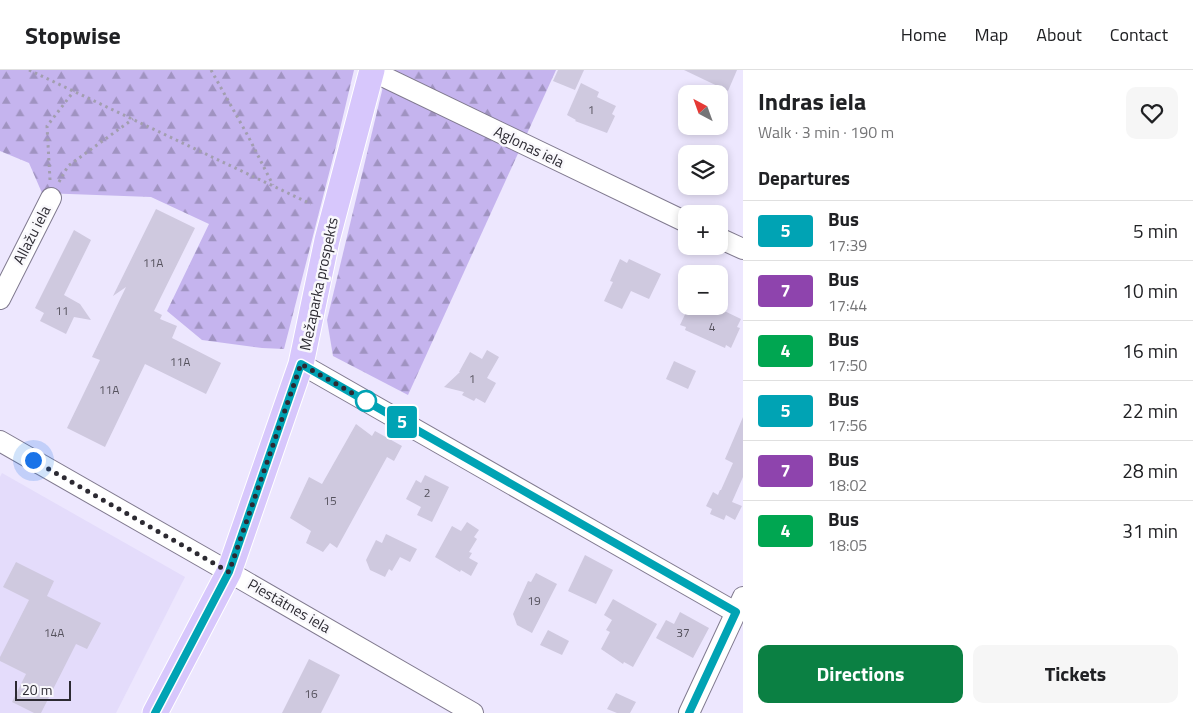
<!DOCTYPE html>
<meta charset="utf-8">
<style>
:root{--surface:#fff;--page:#f6f6f6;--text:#202124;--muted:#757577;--line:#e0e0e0;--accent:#0b8043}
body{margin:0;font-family:"Titillium Web",sans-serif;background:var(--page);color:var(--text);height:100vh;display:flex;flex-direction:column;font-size:19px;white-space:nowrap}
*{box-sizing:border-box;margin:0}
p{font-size:16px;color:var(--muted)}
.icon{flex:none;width:28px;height:28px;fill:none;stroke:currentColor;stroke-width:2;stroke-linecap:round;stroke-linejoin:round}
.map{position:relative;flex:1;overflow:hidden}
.panel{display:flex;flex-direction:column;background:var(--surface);width:450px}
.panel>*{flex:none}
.badge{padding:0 10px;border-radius:4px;font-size:18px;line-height:32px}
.needle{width:32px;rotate:319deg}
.buttons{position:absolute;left:678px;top:15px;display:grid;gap:10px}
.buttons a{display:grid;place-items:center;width:50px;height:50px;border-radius:10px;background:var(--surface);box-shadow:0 2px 8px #0003;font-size:25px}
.scale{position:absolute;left:15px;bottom:12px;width:56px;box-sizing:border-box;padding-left:5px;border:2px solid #2c2a32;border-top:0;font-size:14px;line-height:18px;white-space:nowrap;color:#2c2a32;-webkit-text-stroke:4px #f9f8fc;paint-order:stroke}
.you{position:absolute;width:25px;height:25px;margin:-12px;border:4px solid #fff;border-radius:50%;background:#1a73e8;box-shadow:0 0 0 8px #1a73e833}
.map>.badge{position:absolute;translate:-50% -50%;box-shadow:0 0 0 2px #fff}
h2{padding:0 15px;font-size:19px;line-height:45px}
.round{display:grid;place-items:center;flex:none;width:52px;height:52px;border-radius:10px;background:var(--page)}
.summary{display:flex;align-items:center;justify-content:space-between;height:85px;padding:0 15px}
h1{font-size:24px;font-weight:700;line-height:38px}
.primary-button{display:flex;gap:10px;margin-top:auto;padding:10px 15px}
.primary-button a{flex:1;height:58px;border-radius:10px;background:var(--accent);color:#fff;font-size:20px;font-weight:700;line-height:58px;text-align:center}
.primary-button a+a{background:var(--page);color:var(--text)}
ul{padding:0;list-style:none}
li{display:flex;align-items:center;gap:15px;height:60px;padding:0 15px;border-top:1px solid var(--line)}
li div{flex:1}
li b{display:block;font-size:19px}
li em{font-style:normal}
li .badge{min-width:55px;font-weight:700;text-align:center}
header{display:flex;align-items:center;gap:30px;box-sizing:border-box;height:70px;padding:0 25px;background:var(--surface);border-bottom:1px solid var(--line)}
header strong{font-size:24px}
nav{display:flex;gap:28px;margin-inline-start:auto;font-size:18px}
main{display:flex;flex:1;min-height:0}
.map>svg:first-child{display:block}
.built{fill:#e4dcfb}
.forest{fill:url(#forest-firs)}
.building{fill:#cfc9df}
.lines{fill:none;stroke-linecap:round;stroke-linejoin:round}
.minor-casing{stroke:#807a8f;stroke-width:22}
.major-casing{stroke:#fff;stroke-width:27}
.path{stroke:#a29eaf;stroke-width:3;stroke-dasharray:2.5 4;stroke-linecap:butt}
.minor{stroke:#fff;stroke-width:20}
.major{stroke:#d7c7fc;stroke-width:25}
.line-casing{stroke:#fff;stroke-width:11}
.line{stroke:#00a3b4;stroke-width:8}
.walk{stroke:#2c2a32;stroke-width:5;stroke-dasharray:0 9}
.stop-dot{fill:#fff;stroke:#00a3b4;stroke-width:2.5}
.labels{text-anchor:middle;stroke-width:5;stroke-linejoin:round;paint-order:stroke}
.number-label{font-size:12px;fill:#55525d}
.street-label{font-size:15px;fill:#2c2a32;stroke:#f9f8fc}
</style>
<header>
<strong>Stopwise</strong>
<nav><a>Home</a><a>Map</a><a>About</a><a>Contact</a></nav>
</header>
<main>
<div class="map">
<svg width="743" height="643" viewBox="0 0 743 643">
<defs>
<pattern id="forest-firs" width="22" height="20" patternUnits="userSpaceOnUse" patternTransform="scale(1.25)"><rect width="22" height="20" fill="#c5b4ee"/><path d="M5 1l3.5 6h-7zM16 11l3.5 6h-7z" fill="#a093c1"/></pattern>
</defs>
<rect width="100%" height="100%" fill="#ede7fe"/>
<polygon class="built" points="2,403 185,507 116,643 0,643 0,407"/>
<g class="forest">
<polygon points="0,0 354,0 335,80 284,279 262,278 202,270 167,241 209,154 151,127 42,123 29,93 0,81"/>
<polygon points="387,0 556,0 408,325 333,286 327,250"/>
</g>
<g class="building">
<polygon points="558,0 584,0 575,20 553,11"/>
<polygon points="684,0 737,0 728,21"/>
<polygon points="581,13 599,22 597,27 616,36 612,44 615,46 607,63 575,51 576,50 567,45"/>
<polygon points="156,139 195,158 154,241 162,245 160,249 177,256 172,268 221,293 206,324 145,294 105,377 67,358 100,290 92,287 126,217 113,226"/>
<polygon points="74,160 91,170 64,225 80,234 91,250 74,247 66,264 40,251 44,243 35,238"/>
<polygon points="620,189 627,193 629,189 661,204 649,229 631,221 622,239 604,231 613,212 610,211"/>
<polygon points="689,236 714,236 741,249 737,257 740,258 731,278 726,275 725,278 685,260 686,257 680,255"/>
<polygon points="487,280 499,287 487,308 496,313 485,333 476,328 474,331 462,325 464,322 444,317 460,302 459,302 470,282 482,289"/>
<polygon points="674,291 696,301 688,319 666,309"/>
<polygon points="743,347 743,407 732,432 742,436 735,450 726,445 724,450 710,444 712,439 706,436 713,422 718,425 720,420 721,420 733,393 725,389"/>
<polygon points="356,354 372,366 375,361 402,376 394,391 387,387 337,478 330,473 323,482 306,473 311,461 290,448 309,407 322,414"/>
<polygon points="425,405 449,417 432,452 417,445 421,437 406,429 416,410 421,413"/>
<polygon points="467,452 479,460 474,467 477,469 469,482 472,483 469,488 478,493 471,506 461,500 460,502 435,487 452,456 461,461"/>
<polygon points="386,464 417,479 410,492 400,487 392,501 389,499 385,507 370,500 366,490 376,470 382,473"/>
<polygon points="585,485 613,500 596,534 568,521"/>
<polygon points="16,492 54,511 47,526 101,553 87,579 76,574 41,643 34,643 12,632 26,604 0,591 0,587 29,530 3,517"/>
<polygon points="536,503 557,514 532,563 517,555 513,544 528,511 531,512"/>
<polygon points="613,529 657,554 633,597 624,592 623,594 601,579 610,562 606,560 612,550 604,545"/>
<polygon points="680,542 709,558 693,588 656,568 666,550 674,554"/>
<polygon points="548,560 569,571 562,585 540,575"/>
<polygon points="309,589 340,605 321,643 282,643"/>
<polygon points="616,623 636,632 630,643 617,643 607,639"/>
</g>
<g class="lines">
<defs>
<g id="minor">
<polyline points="372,1 686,152"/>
<polyline points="719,168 743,179"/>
<polyline points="0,229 51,128"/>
<polyline points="301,294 735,542"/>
<polyline points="0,371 229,502 473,643"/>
<polyline points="689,643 743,527"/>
</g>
<polyline id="major" points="155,643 229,502 301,294 327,170 372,0"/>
</defs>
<use href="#minor" class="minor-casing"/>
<use href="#major" class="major-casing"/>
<g class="path">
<polyline points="29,0 311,134"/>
<polyline points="211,0 248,66 273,115"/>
<polyline points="50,110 47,56 74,21"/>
<polyline points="59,112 68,96 133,49"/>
</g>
<use href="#minor" class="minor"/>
<use href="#major" class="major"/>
</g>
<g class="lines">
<defs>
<polyline id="line" points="155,643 229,502 301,294 736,542 689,643"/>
</defs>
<use href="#line" class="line-casing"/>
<use href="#line" class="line"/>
<polyline class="walk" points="33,390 229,502 301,294 368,332 366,331"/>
</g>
<circle class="stop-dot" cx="366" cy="331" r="10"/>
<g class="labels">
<g class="number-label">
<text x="591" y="44">1</text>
<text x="153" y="197">11A</text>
<text x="62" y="245">11</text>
<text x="712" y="261">4</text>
<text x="180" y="296">11A</text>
<text x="472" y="313">1</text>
<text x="109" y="324">11A</text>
<text x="427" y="427">2</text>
<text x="330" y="435">15</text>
<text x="534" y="535">19</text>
<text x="54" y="567">14A</text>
<text x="683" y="567">37</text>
<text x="311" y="628">16</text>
</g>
<g class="street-label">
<text transform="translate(529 77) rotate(26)" y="5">Aglonas iela</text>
<text transform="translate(32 165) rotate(-63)" y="5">Allažu iela</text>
<text transform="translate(319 214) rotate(-78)" y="5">Mežaparka prospekts</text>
<text transform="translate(289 536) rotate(30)" y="5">Piestātnes iela</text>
</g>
</g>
</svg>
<div class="buttons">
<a><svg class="needle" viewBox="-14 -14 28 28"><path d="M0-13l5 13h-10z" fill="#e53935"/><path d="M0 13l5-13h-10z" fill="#757577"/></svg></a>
<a><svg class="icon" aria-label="layers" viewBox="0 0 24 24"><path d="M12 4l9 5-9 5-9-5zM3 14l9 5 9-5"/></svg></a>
<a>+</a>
<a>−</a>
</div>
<div class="scale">20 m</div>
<div class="you" style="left:33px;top:390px"></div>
<b class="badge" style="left:402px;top:352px;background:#00a3b4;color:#fff">5</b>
</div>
<section class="panel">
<div class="summary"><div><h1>Indras iela</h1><p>Walk · 3 min · 190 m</p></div><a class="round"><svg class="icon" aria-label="heart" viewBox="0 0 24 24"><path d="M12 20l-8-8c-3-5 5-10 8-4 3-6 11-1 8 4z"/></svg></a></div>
<h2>Departures</h2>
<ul>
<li><span class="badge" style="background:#00a3b4;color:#fff">5</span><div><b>Bus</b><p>17:39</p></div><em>5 min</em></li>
<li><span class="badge" style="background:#8e44ad;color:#fff">7</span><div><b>Bus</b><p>17:44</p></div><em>10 min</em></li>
<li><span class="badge" style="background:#00a651;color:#fff">4</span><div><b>Bus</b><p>17:50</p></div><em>16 min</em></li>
<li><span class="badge" style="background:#00a3b4;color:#fff">5</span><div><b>Bus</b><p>17:56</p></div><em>22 min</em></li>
<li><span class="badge" style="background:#8e44ad;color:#fff">7</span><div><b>Bus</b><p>18:02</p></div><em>28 min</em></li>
<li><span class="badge" style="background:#00a651;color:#fff">4</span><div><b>Bus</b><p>18:05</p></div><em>31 min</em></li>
</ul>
<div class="primary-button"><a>Directions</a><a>Tickets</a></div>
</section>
</main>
